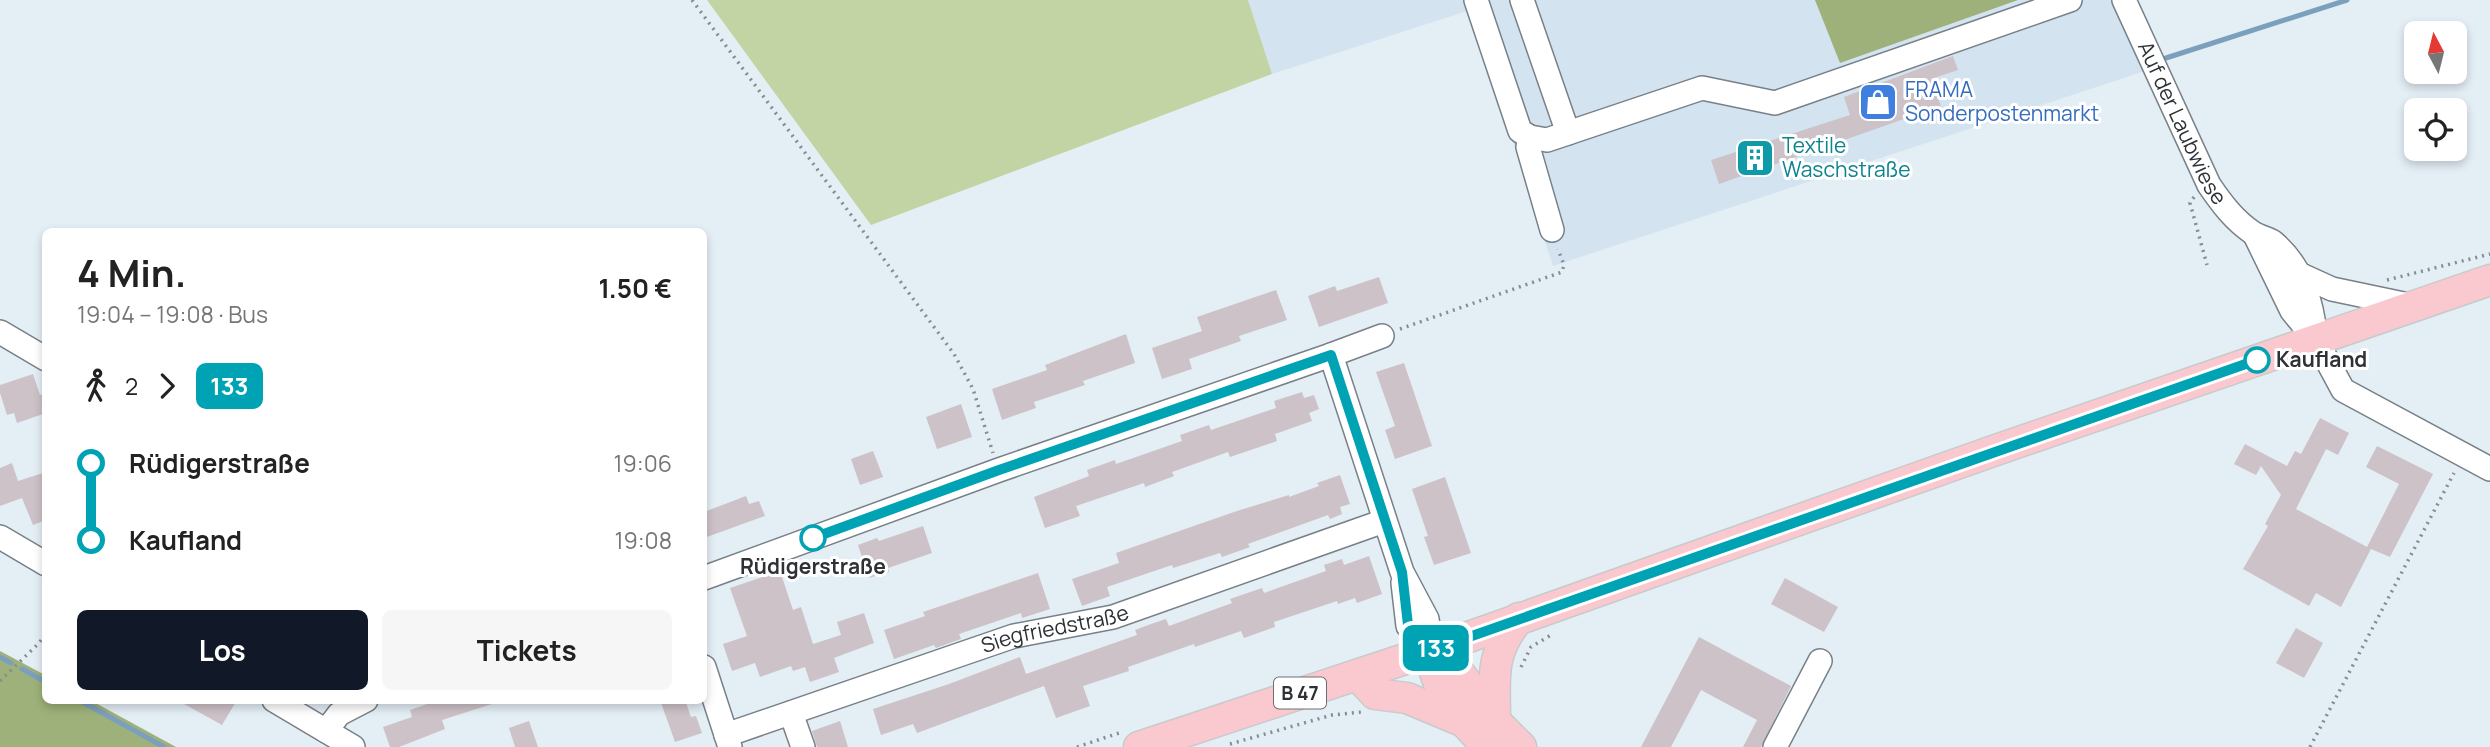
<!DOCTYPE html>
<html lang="de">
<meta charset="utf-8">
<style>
:root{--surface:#fff;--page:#f6f6f6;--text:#222;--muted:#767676;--accent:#111827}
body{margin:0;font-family:Manrope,sans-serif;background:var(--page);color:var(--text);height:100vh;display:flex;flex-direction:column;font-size:26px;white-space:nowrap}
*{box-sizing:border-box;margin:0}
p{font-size:23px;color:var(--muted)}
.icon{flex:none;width:38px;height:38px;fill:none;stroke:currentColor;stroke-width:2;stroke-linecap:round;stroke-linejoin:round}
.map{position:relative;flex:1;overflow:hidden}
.panel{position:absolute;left:42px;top:228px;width:665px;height:476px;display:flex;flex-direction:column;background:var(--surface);border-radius:10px;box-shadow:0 4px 10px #0003}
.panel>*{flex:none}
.badge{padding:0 14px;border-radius:10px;font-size:24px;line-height:46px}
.needle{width:46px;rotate:353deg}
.buttons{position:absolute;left:2404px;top:21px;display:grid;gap:14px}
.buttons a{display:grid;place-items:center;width:63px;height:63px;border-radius:10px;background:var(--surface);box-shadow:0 4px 10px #0003;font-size:35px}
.map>.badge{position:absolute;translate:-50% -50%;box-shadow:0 0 0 4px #fff}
.legs{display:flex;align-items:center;gap:10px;height:77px;padding:0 35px;font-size:23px}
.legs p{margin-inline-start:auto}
.summary{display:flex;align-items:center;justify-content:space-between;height:119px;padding:0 35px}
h1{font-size:38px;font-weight:700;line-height:52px}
.action{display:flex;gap:14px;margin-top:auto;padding:14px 35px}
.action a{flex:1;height:80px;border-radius:10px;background:var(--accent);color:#fff;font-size:28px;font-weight:700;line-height:80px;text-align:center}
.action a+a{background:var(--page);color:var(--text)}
ul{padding:0 35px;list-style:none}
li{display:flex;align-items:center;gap:24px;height:77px;font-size:26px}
li i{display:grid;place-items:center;width:10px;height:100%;margin:0 9px;background:currentColor}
li i::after{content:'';width:18px;height:18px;margin:-9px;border:5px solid;border-radius:50%;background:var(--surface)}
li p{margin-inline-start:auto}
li:first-child i{background:linear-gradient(#0000 50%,currentColor 0)}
li:last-child i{background:linear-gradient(currentColor 50%,#0000 0)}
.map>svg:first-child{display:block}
.built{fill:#d3e3f0}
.green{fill:#c2d4a3}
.forest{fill:#9eb17a}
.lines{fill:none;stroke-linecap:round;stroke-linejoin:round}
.stream{stroke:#7ba0bd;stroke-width:5}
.building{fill:#cdc2c8}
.minor-casing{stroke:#788088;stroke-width:26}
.major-casing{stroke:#c9caca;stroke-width:33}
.path{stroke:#868d92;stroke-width:3.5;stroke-dasharray:2 5;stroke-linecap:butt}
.minor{stroke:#fff;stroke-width:23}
.major{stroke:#fac9d0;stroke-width:30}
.line-1-casing{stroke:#fff;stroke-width:16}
.line-1{stroke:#00a3b4;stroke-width:10}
.stop-1-dot{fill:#fff;stroke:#00a3b4;stroke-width:3.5}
.labels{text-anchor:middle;stroke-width:6;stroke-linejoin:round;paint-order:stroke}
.shield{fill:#fff;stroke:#6d7072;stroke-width:2}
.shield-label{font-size:19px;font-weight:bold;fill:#2e3235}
.shop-label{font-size:21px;fill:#366cbe;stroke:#fff;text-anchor:start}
.street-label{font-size:21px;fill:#2e3235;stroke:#fff}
.culture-label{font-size:21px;fill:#0d838f;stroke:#fff;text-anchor:start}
.stop-label{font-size:21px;font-weight:bold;fill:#2e3235;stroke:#fff;text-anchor:start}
</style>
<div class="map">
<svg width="2490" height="747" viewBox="0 0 2490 747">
<rect width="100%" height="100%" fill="#e4eef5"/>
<polygon class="built" points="1248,0 2132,0 2163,65 1553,266 1470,10 1272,74"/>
<polygon class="green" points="707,0 1248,0 1272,74 871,225"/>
<g class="forest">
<polygon points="1815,0 2018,0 1840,63"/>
<polygon points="0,651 45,675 46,700 90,700 176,747 0,747"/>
</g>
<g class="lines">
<g class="stream">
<polyline points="2166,58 2347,0"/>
<polyline points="0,657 11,663"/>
<polyline points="22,669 46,682"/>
<polyline points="79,700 164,747"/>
</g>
</g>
<g class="building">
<polygon points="1953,56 1958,70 1931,79 1941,106 1719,184 1711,160 1850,115 1844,97"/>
<polygon points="1379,277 1388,303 1319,327 1308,296 1335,286 1337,291"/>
<polygon points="1276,290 1287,320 1239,336 1241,341 1189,359 1192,369 1162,379 1152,348 1202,331 1197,317"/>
<polygon points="1126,334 1135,363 1083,381 1085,385 1034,402 1036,408 1002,420 992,389 1047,370 1045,365"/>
<polygon points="1404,363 1432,446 1395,459 1385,430 1395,426 1376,372"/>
<polygon points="33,374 40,395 46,393 46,413 17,423 14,413 7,415 0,393 0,385"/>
<polygon points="1302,392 1304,398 1314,395 1319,409 1309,413 1312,421 1275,434 1277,441 1230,457 1228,452 1172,472 1174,476 1145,487 1144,483 1076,506 1080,516 1045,528 1034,497 1089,476 1087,470 1115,460 1116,464 1182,441 1180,435 1209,425 1211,430 1276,408 1274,401"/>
<polygon points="961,404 972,437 937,449 926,417"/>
<polygon points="2320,418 2349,433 2338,455 2326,449 2296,509 2367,547 2399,484 2366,467 2377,446 2433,474 2390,557 2371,549 2341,607 2316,593 2309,606 2243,569 2268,526 2265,524 2281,495 2261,466 2256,475 2234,464 2245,444 2287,466 2295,451 2301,454"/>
<polygon points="873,451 883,477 860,485 851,459"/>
<polygon points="12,463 18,481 46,472 46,520 33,525 22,498 0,506 0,468"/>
<polygon points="1340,475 1350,504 1340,507 1342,514 1330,519 1328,515 1248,544 1250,547 1222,557 1220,553 1173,568 1172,565 1107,587 1110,596 1082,606 1072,579 1119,563 1116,553 1237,511 1289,495 1289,497 1319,486 1317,483"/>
<polygon points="1445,477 1471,553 1434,565 1424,537 1428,536 1412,489"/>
<polygon points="746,496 749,504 759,501 765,516 704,538 704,512"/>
<polygon points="923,526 932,553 888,568 889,572 869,578 858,545 877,538 879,541"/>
<polygon points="1369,556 1382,594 1357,603 1355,598 1338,604 1337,601 1274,622 1275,627 1244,638 1241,631 1195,647 1194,644 1128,667 1129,671 1083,686 1090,706 1056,718 1044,686 917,733 913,724 881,735 873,709 949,684 1020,657 1026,674 1137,635 1135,630 1151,624 1166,619 1169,626 1232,603 1230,599 1262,588 1264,593 1326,571 1324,565 1342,559 1344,565"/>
<polygon points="780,571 793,610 801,607 813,644 841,635 837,622 864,613 874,643 834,658 839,672 810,682 805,667 793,671 791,666 760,677 755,663 732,671 723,644 747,636 730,588"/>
<polygon points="1038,573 1050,609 1022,618 1021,613 959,634 961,639 936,648 934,645 894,659 884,630 925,616 923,612"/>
<polygon points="1785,578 1838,607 1824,632 1771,604"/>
<polygon points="2296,628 2323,643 2304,678 2276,663"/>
<polygon points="1699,637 1791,686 1761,747 1743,747 1757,720 1701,690 1671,747 1641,747"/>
<polygon points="177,700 237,700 222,725"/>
<polygon points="439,700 494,700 495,703 442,720 445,729 399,747 390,747 383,727 412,717 410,710"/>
<polygon points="660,700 685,700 691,717 696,716 702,733 675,742"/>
<polygon points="529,721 538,747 515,747 509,728"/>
<polygon points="840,721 848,747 817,747 812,731"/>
</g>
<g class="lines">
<defs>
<g id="minor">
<polyline points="1476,0 1520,131 1530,137 1547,140 1702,88 1775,103 2070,0"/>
<polyline points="1522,0 1568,133"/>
<path id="s1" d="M2124,0L2209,185C2222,204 2234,220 2253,233C2259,237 2267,238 2273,242C2303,267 2312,303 2316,340"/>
<polyline points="1530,137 1528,147 1552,230"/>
<polyline points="2255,235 2292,311 2316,340 2343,390 2490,469"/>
<polyline points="2299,274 2332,289 2413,306"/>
<polyline points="0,332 46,359"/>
<polyline points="1331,355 1402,572 1427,619 1432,650"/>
<polyline points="0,537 46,564"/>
<polyline points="704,578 999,470 1331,355 1382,336"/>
<polyline points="1403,583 1408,626 1432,650"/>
<polyline points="704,667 730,747"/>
<polyline points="274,700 353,747"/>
<polyline points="791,713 803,747"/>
<polyline points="326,731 339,714 366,700"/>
<path id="s2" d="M726,735L1014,636L1113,617L1384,521"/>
<polyline points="1775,747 1820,661"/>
</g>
<g id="major">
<polyline points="1432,650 1449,659 1495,721 1521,747"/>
<path d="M1432,650C1431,688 1463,722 1488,747"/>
<polyline points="1357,675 1375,694 1407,698 1462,721"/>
<path d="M1495,721C1495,677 1489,655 1519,618"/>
<polyline points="1139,747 1432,650 1996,450 2490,280"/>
</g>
</defs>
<use href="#minor" class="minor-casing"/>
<use href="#major" class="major-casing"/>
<g class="path">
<polyline points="692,0 954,354 973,389 993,453"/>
<polyline points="2194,197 2190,203 2207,265"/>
<polyline points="2387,280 2490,254"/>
<polyline points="1400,329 1562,272 1564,265 1558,249"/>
<polyline points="1521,667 1531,647 1551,635"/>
<polyline points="0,681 39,643 46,634"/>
<polyline points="1230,744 1332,715 1362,712"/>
<polyline points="1077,747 1122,732"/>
<polyline points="2310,747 2454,473"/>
</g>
<use href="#minor" class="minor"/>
<use href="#major" class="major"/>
</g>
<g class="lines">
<defs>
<polyline id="line-1" points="813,538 999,470 1331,355 1402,572 1408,625 1432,650 2257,360"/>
</defs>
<use href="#line-1" class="line-1-casing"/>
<use href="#line-1" class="line-1"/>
</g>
<defs>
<symbol id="shop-square" viewBox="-11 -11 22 22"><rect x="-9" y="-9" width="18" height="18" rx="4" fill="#3f7fe0" stroke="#fff"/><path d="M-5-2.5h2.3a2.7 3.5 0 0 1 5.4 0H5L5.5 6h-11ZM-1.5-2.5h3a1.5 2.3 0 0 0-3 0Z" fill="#fff"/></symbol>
<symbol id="building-square" viewBox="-11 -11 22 22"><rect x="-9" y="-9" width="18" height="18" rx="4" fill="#0f9aa8" stroke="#fff"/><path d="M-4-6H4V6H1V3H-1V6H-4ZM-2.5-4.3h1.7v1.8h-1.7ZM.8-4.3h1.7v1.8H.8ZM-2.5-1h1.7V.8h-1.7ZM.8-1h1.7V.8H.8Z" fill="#fff"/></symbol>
</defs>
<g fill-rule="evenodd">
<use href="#shop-square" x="1856" y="80" width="44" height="44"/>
<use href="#building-square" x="1733" y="136" width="44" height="44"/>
</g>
<g class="stop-1-dot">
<circle cx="2257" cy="360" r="12"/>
<circle cx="813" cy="538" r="12"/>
</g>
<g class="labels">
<rect class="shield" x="1274" y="677.5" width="52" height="31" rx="5"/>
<g class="shield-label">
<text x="1300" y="700">B 47</text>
</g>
<g class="shop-label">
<text x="1905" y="97">FRAMA<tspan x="1905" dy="24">Sonderpostenmarkt</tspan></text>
</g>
<g class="street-label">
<text dy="7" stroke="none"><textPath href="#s1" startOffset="136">Auf der Laubwiese</textPath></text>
<text dy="7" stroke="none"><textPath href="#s2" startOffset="346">Siegfriedstraße</textPath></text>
</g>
<g class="culture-label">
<text x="1782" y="153">Textile<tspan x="1782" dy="24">Waschstraße</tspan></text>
</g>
<g class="stop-label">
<text x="2276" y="367">Kaufland</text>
<text x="813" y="574" text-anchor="middle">Rüdigerstraße</text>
</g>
</g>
</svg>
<div class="buttons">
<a><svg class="needle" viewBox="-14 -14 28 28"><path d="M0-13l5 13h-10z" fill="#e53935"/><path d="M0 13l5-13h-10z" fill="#767676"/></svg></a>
<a><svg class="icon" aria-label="locate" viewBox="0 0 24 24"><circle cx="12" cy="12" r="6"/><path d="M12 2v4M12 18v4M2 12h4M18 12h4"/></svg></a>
</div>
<b class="badge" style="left:1436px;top:648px;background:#00a3b4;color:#fff">133</b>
<section class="panel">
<div class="summary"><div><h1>4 Min.</h1><p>19:04 – 19:08 · Bus</p></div><b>1.50 €</b></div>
<div class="legs"><svg class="icon" aria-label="walk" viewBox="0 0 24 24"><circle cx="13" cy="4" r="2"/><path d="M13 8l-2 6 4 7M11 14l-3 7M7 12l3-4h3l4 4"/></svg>2<svg class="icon" aria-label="forward" viewBox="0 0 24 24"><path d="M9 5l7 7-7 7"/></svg><b class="badge" style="background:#00a3b4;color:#fff">133</b></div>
<ul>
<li><i style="color:#00a3b4"></i><b>Rüdigerstraße</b><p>19:06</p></li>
<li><i style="color:#00a3b4"></i><b>Kaufland</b><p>19:08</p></li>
</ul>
<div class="action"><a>Los</a><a>Tickets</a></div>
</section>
</div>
